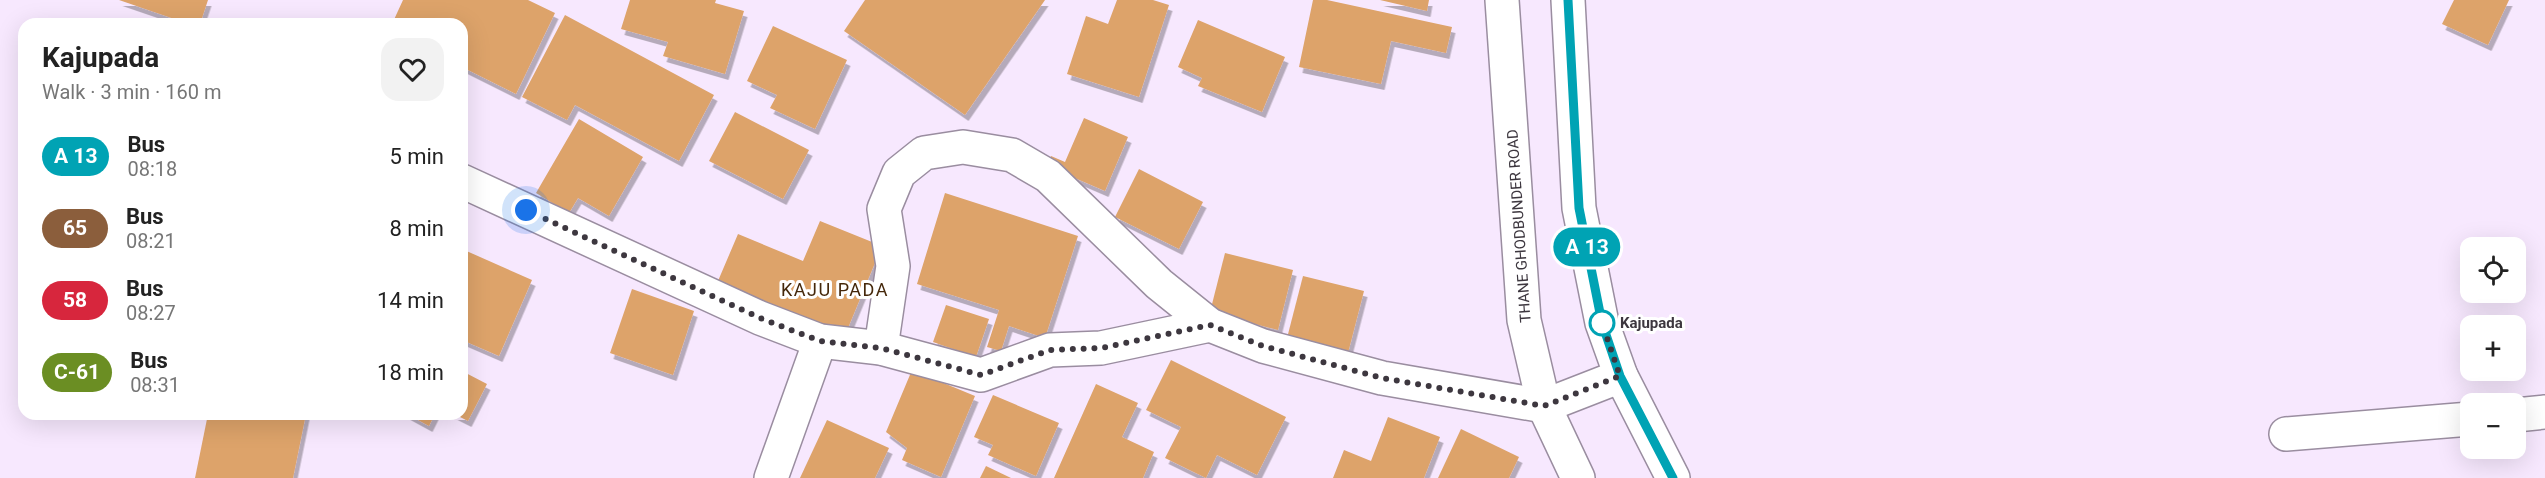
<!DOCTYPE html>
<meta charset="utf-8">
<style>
:root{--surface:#fff;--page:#f2f2f2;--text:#222;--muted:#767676}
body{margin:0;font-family:Roboto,sans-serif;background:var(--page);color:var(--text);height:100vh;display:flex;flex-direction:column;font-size:22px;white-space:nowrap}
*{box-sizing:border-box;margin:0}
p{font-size:20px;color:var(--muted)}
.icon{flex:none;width:33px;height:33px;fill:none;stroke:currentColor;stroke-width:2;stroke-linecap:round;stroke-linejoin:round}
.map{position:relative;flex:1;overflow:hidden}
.panel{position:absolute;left:18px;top:18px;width:450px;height:402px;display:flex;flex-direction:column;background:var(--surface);border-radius:18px;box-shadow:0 6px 24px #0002}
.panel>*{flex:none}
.badge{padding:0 12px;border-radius:20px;font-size:21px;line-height:39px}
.tools{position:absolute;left:2460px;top:237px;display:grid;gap:12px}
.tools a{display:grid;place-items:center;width:66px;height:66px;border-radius:12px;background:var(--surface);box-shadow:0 6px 24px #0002;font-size:30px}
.you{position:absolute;width:30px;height:30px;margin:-15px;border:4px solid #fff;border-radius:50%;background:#1a73e8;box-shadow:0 0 0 9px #1a73e833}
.map>.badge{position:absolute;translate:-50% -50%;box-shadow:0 0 0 3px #fff}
.round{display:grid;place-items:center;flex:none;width:63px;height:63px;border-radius:18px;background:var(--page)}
.overview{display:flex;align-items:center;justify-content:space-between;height:102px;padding:0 24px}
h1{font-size:28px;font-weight:700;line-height:45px}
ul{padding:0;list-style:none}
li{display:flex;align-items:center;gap:18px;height:72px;padding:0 24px}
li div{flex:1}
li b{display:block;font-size:22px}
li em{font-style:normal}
li .badge{min-width:66px;font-weight:700;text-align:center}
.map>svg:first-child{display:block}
.building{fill:#dda36a;filter:url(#shadow)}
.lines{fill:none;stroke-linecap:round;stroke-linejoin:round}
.minor-casing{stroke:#9a8da0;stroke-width:36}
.major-casing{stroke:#9a8da0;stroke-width:36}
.minor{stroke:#fff;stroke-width:33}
.major{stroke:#fff;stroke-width:33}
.line-casing{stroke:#fff;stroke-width:14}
.line{stroke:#00a3b4;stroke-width:9}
.walk{stroke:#3d373f;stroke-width:6;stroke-dasharray:0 10.8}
.stop-dot{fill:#fff;stroke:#00a3b4;stroke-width:3}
.labels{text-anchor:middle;stroke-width:6;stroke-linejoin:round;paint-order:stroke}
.street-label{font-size:15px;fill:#3d373f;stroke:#fff}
.stop-label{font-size:15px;font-weight:bold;fill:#3d373f;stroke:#fff;text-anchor:start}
.quarter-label{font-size:18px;letter-spacing:1.5px;fill:#45280b;stroke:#fff}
</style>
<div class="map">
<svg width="2545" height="478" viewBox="0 0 2545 478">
<defs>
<filter id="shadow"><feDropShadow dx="3.5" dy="6" stdDeviation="0" flood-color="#0004"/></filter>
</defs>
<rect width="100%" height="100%" fill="#f7e8fe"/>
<g class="building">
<polygon points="119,0 208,0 200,24 189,24"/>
<polygon points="403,0 528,0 555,13 516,94 462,67 462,24 392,24"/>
<polygon points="630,0 716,0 715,3 744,11 725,74 663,56 668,42 621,29"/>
<polygon points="865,0 1045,0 965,115 844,31"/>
<polygon points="1117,0 1153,0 1169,5 1139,97 1067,74 1086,16 1108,24"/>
<polygon points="1313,0 1327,0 1452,27 1446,53 1391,41 1381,84 1299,67"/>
<polygon points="1380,0 1429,0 1427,11"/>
<polygon points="2454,0 2509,0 2488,45 2442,24"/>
<polygon points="565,15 714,95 679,161 575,105 567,120 522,97"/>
<polygon points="1198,20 1285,57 1262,112 1198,86 1202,78 1178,67"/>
<polygon points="773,26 847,60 815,129 770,108 777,95 747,81"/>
<polygon points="735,112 809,150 783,199 709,161"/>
<polygon points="1084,118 1128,137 1105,191 1047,166 1051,156 1065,162"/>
<polygon points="579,119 643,157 609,216 578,198 569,213 536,193"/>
<polygon points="1139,169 1203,202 1179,249 1115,217"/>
<polygon points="945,193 1078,236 1045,338 1009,326 1001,351 987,347 999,310 917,284"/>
<polygon points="820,221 882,246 843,340 715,288 738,234 803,261"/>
<polygon points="462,249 532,280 499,356 462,340"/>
<polygon points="1225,253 1293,270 1278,330 1210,312"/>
<polygon points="1303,276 1364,291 1348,353 1287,338"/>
<polygon points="632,289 694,311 673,375 610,353"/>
<polygon points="946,305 989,319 976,357 933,342"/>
<polygon points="1171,360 1286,417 1257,475 1217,455 1206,478 1165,458 1181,427 1146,410"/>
<polygon points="912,370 975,396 941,477 902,460 907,448 886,432"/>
<polygon points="462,371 487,384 468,421 454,414 462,414"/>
<polygon points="1096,384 1138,403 1122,437 1154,452 1143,478 1054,478"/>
<polygon points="993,395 1059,423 1036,476 988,455 993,445 974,437"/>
<polygon points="208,414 306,414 293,478 195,478"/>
<polygon points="407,414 435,414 429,426"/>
<polygon points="1388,417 1440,437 1424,478 1333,478 1344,450 1371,461"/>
<polygon points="827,420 889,448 875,478 800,478"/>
<polygon points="1461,429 1519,457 1509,478 1438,478"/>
<polygon points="986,466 1011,478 980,478"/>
</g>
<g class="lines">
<defs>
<g id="minor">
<polyline points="462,181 760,318 820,341 881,348 981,375 1050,350 1101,348 1210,325"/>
<polyline points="881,348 893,266 884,209 899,173 924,153 963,147 1012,155 1048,176 1159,284 1210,325 1263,346 1382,378 1544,406"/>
<polyline points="2516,415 2545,412"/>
<polyline points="2286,434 2470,419"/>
<polyline points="771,478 820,341"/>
</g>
<g id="major">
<polyline points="1502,0 1524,320 1544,406 1578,478"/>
<polyline points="1568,0 1579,208 1602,323 1621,376 1673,478"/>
<polyline points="1544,406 1621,376"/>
</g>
</defs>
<use href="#minor" class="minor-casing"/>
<use href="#major" class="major-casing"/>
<use href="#minor" class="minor"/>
<use href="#major" class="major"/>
</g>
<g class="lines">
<defs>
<polyline id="line" points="1568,0 1579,208 1602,323 1620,376 1673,478"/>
</defs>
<use href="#line" class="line-casing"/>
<use href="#line" class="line"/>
<polyline class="walk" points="526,210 760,318 820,341 881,348 981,375 1050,350 1101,348 1210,325 1263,346 1382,378 1544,406 1620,376 1602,323"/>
</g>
<circle class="stop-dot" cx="1602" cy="323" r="12"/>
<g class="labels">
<g class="street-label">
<text transform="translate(1519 226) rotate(-94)" y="5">THANE GHODBUNDER ROAD</text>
</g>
<g class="stop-label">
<text x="1620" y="328">Kajupada</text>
</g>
<g class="quarter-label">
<text x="835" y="296">KAJU PADA</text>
</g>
</g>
</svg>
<div class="tools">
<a><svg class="icon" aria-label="locate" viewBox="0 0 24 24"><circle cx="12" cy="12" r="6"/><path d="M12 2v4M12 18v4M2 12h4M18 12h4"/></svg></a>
<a>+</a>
<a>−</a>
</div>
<div class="you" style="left:526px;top:210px"></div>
<b class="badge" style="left:1587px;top:247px;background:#00a3b4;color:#fff">A 13</b>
<section class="panel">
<div class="overview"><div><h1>Kajupada</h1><p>Walk · 3 min · 160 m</p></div><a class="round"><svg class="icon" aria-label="heart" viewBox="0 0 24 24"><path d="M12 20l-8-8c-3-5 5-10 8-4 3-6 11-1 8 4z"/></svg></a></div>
<ul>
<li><span class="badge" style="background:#00a3b4;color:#fff">A 13</span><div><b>Bus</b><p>08:18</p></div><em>5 min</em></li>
<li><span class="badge" style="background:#8b5e3c;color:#fff">65</span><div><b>Bus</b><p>08:21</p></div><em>8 min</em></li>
<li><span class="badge" style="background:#d7263d;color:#fff">58</span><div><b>Bus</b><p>08:27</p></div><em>14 min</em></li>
<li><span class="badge" style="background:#6b8e23;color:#fff">C-61</span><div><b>Bus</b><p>08:31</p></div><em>18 min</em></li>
</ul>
</section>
</div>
